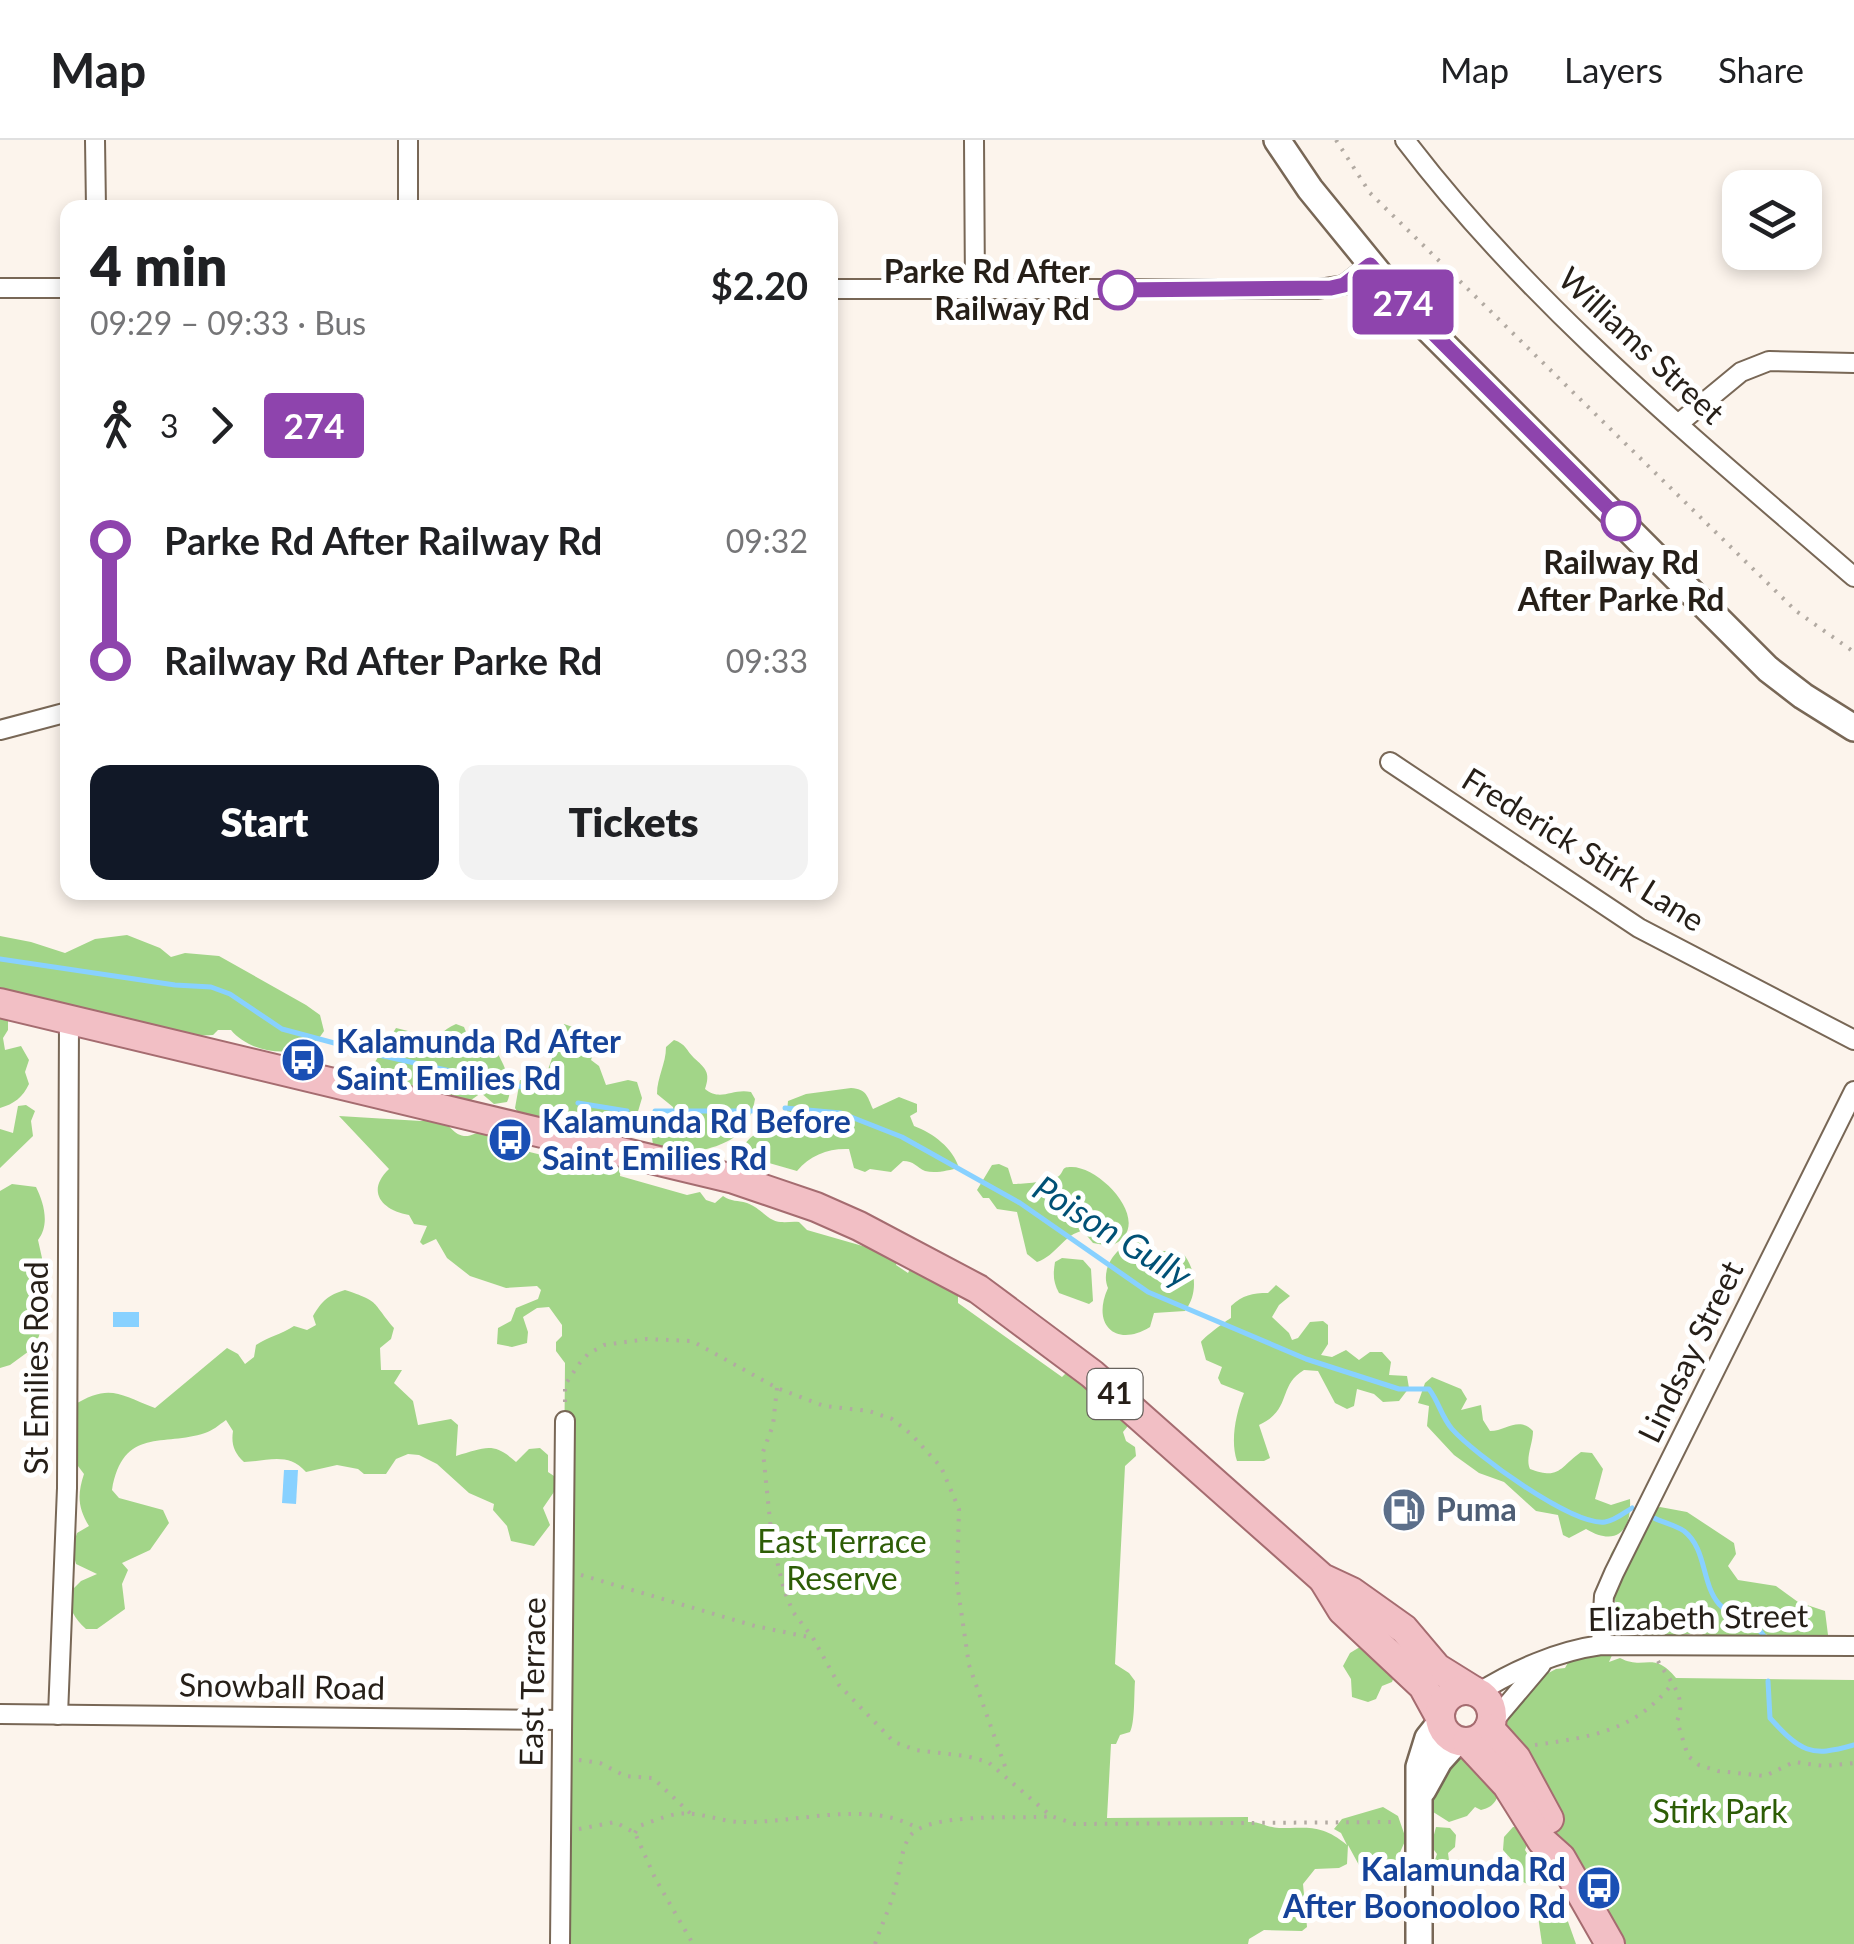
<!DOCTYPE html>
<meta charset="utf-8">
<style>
:root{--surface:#fff;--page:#f2f2f2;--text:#202124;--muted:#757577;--line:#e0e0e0;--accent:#111827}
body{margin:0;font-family:Lato,sans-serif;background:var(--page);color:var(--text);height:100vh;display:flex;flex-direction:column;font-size:38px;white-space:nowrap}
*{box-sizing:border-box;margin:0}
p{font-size:32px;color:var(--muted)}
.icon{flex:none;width:55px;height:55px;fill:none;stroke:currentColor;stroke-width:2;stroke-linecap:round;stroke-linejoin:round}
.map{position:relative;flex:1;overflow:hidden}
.panel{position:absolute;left:60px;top:60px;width:778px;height:700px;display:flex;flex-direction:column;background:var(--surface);border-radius:20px;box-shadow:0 5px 15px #0003}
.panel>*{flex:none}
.badge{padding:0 20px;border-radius:8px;font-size:35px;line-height:65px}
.controls{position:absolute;left:1722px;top:30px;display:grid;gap:20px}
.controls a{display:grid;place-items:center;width:100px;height:100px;border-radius:20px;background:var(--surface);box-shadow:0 5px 15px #0003;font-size:50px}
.map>.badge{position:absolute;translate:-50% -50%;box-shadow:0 0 0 5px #fff}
.legs{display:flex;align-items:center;gap:15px;height:110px;padding:0 30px;font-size:32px}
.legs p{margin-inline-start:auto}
.overview{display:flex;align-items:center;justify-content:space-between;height:170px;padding:0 30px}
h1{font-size:55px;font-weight:800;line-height:75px}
.button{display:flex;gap:20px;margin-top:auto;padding:20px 30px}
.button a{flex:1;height:115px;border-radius:20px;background:var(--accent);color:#fff;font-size:40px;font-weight:800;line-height:115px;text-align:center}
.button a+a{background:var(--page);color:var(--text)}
ul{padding:0 30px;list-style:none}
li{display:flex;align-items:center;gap:35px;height:120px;font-size:38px}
li i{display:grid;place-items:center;width:15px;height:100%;margin:0 12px;background:currentColor}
li i::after{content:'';width:25px;height:25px;margin:-12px;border:8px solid;border-radius:50%;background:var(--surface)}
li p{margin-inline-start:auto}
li:first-child i{background:linear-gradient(#0000 50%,currentColor 0)}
li:last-child i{background:linear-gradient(currentColor 50%,#0000 0)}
header{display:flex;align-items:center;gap:60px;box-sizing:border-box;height:140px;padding:0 50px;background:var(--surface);border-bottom:2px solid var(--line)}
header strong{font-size:48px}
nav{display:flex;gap:55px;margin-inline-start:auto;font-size:35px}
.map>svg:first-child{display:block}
.green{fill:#a2d588}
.water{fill:#88d1ff}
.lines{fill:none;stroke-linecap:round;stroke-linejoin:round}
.stream{stroke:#88d1ff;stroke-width:5}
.street-casing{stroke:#786756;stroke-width:22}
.secondary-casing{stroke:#786756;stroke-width:30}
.primary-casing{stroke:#a56c70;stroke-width:32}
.path{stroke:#b2aaa2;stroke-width:4;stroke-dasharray:2.5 8;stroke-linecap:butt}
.street{stroke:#fff;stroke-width:18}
.secondary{stroke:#fff;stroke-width:25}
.primary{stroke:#f2bfc5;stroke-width:28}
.line-1-casing{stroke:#fff;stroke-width:22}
.line-1{stroke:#8e44ad;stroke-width:15}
.stop-1-dot{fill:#fff;stroke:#8e44ad;stroke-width:5}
.labels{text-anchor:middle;stroke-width:10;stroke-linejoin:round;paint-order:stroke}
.shield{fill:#fff;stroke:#67625d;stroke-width:2.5}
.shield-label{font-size:30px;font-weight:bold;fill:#261f18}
.stop-label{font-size:32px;font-weight:bold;fill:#261f18;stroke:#fff;text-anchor:end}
.street-label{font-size:32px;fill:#261f18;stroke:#fff}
.transit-label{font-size:32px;font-weight:bold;fill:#164399;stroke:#fff;text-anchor:start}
.service-label{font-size:32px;font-weight:bold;fill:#4e5e75;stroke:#fff;text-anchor:start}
.park-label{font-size:32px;fill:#2d5d06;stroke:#fff}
.water-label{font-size:35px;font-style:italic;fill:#005176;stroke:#fff}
</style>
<header>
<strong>Map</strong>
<nav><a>Map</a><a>Layers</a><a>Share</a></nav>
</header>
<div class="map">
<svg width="1854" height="1804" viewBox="0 0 1854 1804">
<rect width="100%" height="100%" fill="#fcf4ec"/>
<g class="green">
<path d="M127,795L160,808L171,817L185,813L219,816L306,865L320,875L324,891C306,922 251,915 231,890H218L213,895L169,897L39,857L28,860L0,852V796L31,802L65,813L95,799Z"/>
<path d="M0,875L8,881V890L3,898L5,910L21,906L29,920L25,932L29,944C23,957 14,964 0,968Z"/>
<path d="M456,884L464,887L473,909L491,902C501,919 516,943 507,962L494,964L481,953L460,968L433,959L424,944L400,955L374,944L375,922L396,888L412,892L424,906C436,901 443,889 456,884Z"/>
<polygon points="564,884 599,896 591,920 599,926 606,945 628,940 637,942 642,958 631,995 620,998 521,978 515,968 520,940 538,939 543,944"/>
<path d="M674,900C686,904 686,910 694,918C705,928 711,932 705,949C721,962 732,948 751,952L755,959C753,971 747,987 737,995C720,1010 671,1020 653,1005L651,990L674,975L673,967L657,954C657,937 666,924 666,907Z"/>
<path d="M851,948C867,949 867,956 873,969L899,957L917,964V972L910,976L914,986C933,993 953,1008 959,1028C949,1030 936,1034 925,1031C916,1027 914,1021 903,1021L891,1032L870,1029L865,1032L854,1028L849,1009C829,1008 810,1015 797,1031L751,1018L745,1004C754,991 768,992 774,976L787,972L788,961L806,954Z"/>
<polygon points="26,965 35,971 31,981 33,996 0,1028 0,989 13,993 18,966"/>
<path d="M339,976L421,981C448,973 449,994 464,996C472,997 477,990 487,992C496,994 500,1000 508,1004C521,1011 540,1014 554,1018L565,1012L621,1025L620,1036L687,1055L700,1052L706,1060L715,1063L723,1056C732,1062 737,1060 747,1063C757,1067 760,1071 768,1077C778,1085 788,1081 799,1082L807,1090L873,1109L880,1108L899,1116L896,1125L908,1133L911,1127L958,1150V1163L1062,1237L1070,1229L1086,1236V1249L1093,1245L1132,1281L1123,1292L1126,1301L1135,1307L1136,1316L1125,1326L1115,1524L1129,1533L1135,1541C1134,1553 1135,1583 1130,1592L1120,1595L1116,1604H1111L1107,1678L1248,1677V1682C1260,1681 1268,1688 1279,1688C1309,1688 1322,1684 1347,1705L1341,1693L1334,1689L1342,1679L1383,1667L1398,1676L1406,1699L1392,1730L1376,1731L1360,1727L1348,1705L1347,1724L1339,1728L1315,1729L1303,1744L1307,1787L1302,1791L1264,1790L1249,1799L1248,1804H560L565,1223L556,1211V1202L562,1196V1185L549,1167L537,1168L523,1177L528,1192L527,1203L512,1207L497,1204L498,1188L511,1181L516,1168L538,1159L541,1150L537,1146L506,1148L470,1136L447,1118L436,1099L423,1105L420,1102L427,1086L414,1084L409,1075C381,1070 366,1051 389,1029Z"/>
<path d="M999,1024L1008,1028L1013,1044C1023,1044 1050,1042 1059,1036C1065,1030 1061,1027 1071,1027C1102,1026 1158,1088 1110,1106L1093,1103L1083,1091C1065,1093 1056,1116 1037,1122L1027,1114L1017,1072L997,1069L989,1058H983L977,1050L992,1025Z"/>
<path d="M12,1044L36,1047C44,1063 50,1085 38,1100L42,1118V1144L34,1166L41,1189L36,1206L10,1225L0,1228V1051Z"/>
<path d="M1141,1098L1149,1099L1156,1111H1174L1185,1116C1197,1133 1197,1155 1185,1171L1154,1173L1150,1187C1116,1208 1091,1185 1108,1148C1099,1127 1120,1102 1141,1098Z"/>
<path d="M1062,1118L1083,1120L1091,1129L1093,1161L1089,1164L1059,1153C1053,1142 1053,1134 1055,1122Z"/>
<path d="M1276,1145L1290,1156L1279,1165L1272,1177L1289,1193L1292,1200L1298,1198L1310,1182L1323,1181L1328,1185V1204L1321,1215L1332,1217L1346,1210L1359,1220L1370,1212H1382L1391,1222L1389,1235L1407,1236L1409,1248L1399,1261L1383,1262L1374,1254L1357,1249L1354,1266L1347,1269L1335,1263L1318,1231L1304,1230C1277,1246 1293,1269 1259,1285L1270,1318L1264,1321H1237C1230,1301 1236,1273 1244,1253L1221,1244L1218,1238L1222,1227L1206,1220L1201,1202C1203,1198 1227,1180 1231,1178V1166C1243,1155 1252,1153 1268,1153Z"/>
<path d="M345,1150C381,1162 371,1161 394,1188L391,1199L380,1208L381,1230H402L394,1243L413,1261L418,1285L451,1279L458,1285L456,1316C485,1308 493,1301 516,1322L529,1309L540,1308L548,1315V1332L557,1338L556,1349L543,1368L550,1385L534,1406L511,1401L507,1386L493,1370L494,1364L469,1353L437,1324L419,1315L408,1314L396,1319L386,1334H364L358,1329L337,1325L306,1332C288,1312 269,1321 244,1322C234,1313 231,1304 233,1291L226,1280C219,1285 212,1291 205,1293C164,1307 123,1286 112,1350L119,1358L163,1370L169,1383L150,1410L122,1423L128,1430L122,1444L125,1469L97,1489H86C74,1478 69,1469 69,1453L81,1441L97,1434L76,1424L72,1409L77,1393L89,1386C78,1368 77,1355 84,1334L72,1318V1266C110,1243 118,1254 155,1268L227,1208L238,1214L245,1224L254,1217L256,1205C268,1197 282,1194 294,1186L307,1190L316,1185L313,1176C322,1161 328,1155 345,1150Z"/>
<path d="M1432,1237L1461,1249L1467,1259L1461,1270L1481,1265L1483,1280L1490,1291C1507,1291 1518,1276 1533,1291C1533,1304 1525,1318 1530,1329C1560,1340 1559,1328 1581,1312L1592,1313L1603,1329L1595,1359L1611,1365L1630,1359C1632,1391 1616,1407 1586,1389L1569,1398L1563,1395L1558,1375L1536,1371L1504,1342L1479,1333L1454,1315L1427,1286L1429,1266L1418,1263L1425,1243Z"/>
<path d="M1660,1367L1687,1372L1734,1403L1736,1414L1728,1426L1738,1440L1776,1446L1798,1462L1825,1471L1828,1495L1823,1499H1779L1762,1493L1756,1502L1713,1501L1700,1493L1651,1498L1641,1494L1633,1484L1623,1482C1616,1465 1601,1427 1613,1410C1617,1403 1626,1401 1631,1394C1640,1382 1646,1372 1660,1367Z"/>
<polygon points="1373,1499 1395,1534 1392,1542 1382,1546 1376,1559 1368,1562 1352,1557 1351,1539 1343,1526 1350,1513"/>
<path d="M1603,1505L1613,1513L1609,1522L1620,1518C1645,1531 1653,1510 1676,1538L1854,1540V1804H1610L1561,1718L1556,1694L1537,1654L1491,1584L1518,1549L1556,1529L1565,1528L1570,1519L1587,1513L1590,1517Z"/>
<path d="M1455,1611L1502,1643C1498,1657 1496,1667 1481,1670L1475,1667L1467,1676L1449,1682L1430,1670L1425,1624Z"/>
<polygon points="1436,1687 1450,1688 1456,1695 1455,1707 1448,1713 1450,1728 1445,1735 1431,1732 1437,1714 1431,1706"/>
<polygon points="1513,1687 1518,1687 1528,1702 1525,1710 1528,1715 1541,1718 1550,1726 1552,1738 1549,1742 1529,1745 1516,1738 1512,1720 1503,1710 1504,1697"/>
<polygon points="1556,1768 1566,1776 1576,1804 1542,1804 1538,1776 1542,1769"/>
</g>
<g class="water">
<rect x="113" y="1172" width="26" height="15"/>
<polygon points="284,1330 298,1330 296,1364 282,1363"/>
</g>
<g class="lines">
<g class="stream">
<polyline points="0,819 175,845 211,847 230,854 282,889 379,915 536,950"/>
<polyline points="578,963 627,971"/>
<path d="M785,968L841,973L902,997L1020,1063L1148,1152L1306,1219L1399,1249H1429C1439,1262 1441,1276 1452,1289C1474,1314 1572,1386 1605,1382C1614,1381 1624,1373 1632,1368"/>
<polyline points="655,971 752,971"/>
<path d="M1654,1378C1664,1383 1675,1385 1684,1391C1707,1409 1701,1443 1719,1464C1732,1479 1753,1479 1764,1496"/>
<path d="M1768,1541L1770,1578C1800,1611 1810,1618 1854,1605"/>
</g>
<defs>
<g id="street">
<polyline points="95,0 96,68"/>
<polyline points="408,0 408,68"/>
<polyline points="974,0 975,149"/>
<path d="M1405,0C1531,166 1697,301 1854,437"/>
<polyline points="0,148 68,148"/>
<polyline points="830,149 1318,149 1344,145 1370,125"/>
<polyline points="1678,284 1741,232 1769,221 1854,223"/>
<polyline points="0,590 68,572"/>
<polyline points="1390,622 1639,788 1854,900"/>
<polyline points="1601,1505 1604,1456 1614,1433 1854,951"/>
<path d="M1478,1553C1514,1530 1558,1511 1601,1505L1854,1506"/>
<polyline points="0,1574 562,1580"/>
<polyline points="58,1575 67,1348 69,881"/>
<polyline points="1491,1584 1541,1525"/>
<polyline points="560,1804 565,1281"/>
</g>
<g id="secondary">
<polyline points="1277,0 1310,49 1407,168 1768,529 1803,556 1854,588"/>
<polyline points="1423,1650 1439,1621 1457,1601"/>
<polyline points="1419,1804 1419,1627 1428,1598 1440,1583"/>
</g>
<g id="primary">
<polyline points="0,863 734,1039 816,1067 859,1086 978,1149 1092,1234 1322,1438 1352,1452 1404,1489 1437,1528 1474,1551"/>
<polyline points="1323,1439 1342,1470 1423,1546 1440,1577"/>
<circle cx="1466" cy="1576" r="26"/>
<polyline points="1489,1588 1516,1618 1549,1679"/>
<polyline points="1467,1602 1507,1645 1542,1701 1561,1718 1610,1804"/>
</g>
</defs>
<use href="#street" class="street-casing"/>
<use href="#secondary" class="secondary-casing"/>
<use href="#primary" class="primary-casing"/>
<g class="path">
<polyline points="1336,0 1370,53 1796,471 1854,512"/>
<polyline points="777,1248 773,1285 763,1312 772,1400 784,1450 793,1472 813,1498 839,1545 894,1602 916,1610 966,1616 988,1622 1051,1676 1075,1684 1396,1682"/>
<polyline points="565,1262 565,1245 579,1224 588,1214 604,1205 647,1199 692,1201 777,1248 824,1266 869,1271 892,1279 911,1294 941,1327 959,1369 957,1443 969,1525 1007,1632"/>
<polyline points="581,1435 755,1486 813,1498"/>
<path d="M1658,1521C1669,1541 1688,1556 1677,1581L1688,1616L1699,1625L1718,1631L1765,1636L1794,1622L1824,1626L1854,1623"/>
<path d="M1535,1605C1591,1597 1635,1591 1672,1544"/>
<polyline points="579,1620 600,1623 625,1636 653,1638 691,1674"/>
<polyline points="579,1689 615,1682 635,1693 655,1738 693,1804"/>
<path d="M635,1693L639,1686C651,1682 664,1676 677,1674C697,1671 719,1681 739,1682C794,1684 868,1659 917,1688"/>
<path d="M875,1804C882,1784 891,1765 896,1745C900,1730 901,1712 908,1699C923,1670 1021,1680 1051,1676"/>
</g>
<use href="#street" class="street"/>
<use href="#secondary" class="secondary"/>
<use href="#primary" class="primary"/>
</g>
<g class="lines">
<defs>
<polyline id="line-1" points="1118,150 1331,148 1344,145 1370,125 1408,168 1621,381"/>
</defs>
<use href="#line-1" class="line-1-casing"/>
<use href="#line-1" class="line-1"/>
</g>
<defs>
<symbol id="bus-disc" viewBox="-11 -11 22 22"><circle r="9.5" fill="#1a4fb4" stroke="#fff"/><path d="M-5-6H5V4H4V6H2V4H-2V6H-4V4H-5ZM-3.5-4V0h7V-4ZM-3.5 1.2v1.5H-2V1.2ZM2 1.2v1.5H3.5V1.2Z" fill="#fff"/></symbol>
<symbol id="fuel-disc" viewBox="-11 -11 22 22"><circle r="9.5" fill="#5c6f8a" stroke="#fff"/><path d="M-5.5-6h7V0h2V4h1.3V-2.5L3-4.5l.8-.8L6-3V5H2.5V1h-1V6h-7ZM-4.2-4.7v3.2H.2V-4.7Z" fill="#fff"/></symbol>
</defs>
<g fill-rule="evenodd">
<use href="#bus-disc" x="278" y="895" width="50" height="50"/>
<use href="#bus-disc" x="485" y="975" width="50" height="50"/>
<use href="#fuel-disc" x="1379" y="1345" width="50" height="50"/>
<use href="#bus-disc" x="1574" y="1723" width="50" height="50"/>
</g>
<g class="stop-1-dot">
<circle cx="1118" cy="150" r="18"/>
<circle cx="1621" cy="381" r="18"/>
</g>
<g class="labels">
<rect class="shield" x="1087.5" y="1229" width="55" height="50" rx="8"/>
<g class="shield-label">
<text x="1115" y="1264">41</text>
</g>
<g class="stop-label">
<text x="1090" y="143">Parke Rd After<tspan x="1090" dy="37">Railway Rd</tspan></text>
<text x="1621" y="434" text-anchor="middle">Railway Rd<tspan x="1621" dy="37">After Parke Rd</tspan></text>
</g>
<g class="street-label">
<text transform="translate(1641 206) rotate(43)" y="11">Williams Street</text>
<text transform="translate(1583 710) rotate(32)" y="11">Frederick Stirk Lane</text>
<text transform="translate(1691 1212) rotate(-64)" y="11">Lindsay Street</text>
<text transform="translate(37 1228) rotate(-90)" y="11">St Emilies Road</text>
<text transform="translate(1698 1478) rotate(-1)" y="11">Elizabeth Street</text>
<text transform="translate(533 1542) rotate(-89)" y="11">East Terrace</text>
<text transform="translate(282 1547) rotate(1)" y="11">Snowball Road</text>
</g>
<g class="transit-label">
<text x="336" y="913">Kalamunda Rd After<tspan x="336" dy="37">Saint Emilies Rd</tspan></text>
<text x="542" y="993">Kalamunda Rd Before<tspan x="542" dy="37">Saint Emilies Rd</tspan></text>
<text x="1566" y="1741" text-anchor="end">Kalamunda Rd<tspan x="1566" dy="37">After Boonooloo Rd</tspan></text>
</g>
<g class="service-label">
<text x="1436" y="1381">Puma</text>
</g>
<g class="park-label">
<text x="842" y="1413">East Terrace<tspan x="842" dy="37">Reserve</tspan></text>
<text x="1720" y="1683">Stirk Park</text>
</g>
<g class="water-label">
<text transform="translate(1112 1092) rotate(32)" y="12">Poison Gully</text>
</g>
</g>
</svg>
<div class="controls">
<a><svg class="icon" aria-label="layers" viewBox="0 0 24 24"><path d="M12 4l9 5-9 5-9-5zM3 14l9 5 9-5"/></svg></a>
</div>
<b class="badge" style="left:1403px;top:162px;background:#8e44ad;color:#fff">274</b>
<section class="panel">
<div class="overview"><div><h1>4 min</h1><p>09:29 – 09:33 · Bus</p></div><b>$2.20</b></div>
<div class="legs"><svg class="icon" aria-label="walk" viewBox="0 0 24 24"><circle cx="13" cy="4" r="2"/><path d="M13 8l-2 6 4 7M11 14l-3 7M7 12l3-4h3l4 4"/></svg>3<svg class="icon" aria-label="forward" viewBox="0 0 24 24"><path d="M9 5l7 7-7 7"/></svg><b class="badge" style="background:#8e44ad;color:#fff">274</b></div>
<ul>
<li><i style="color:#8e44ad"></i><b>Parke Rd After Railway Rd</b><p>09:32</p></li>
<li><i style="color:#8e44ad"></i><b>Railway Rd After Parke Rd</b><p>09:33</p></li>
</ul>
<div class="button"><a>Start</a><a>Tickets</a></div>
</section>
</div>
